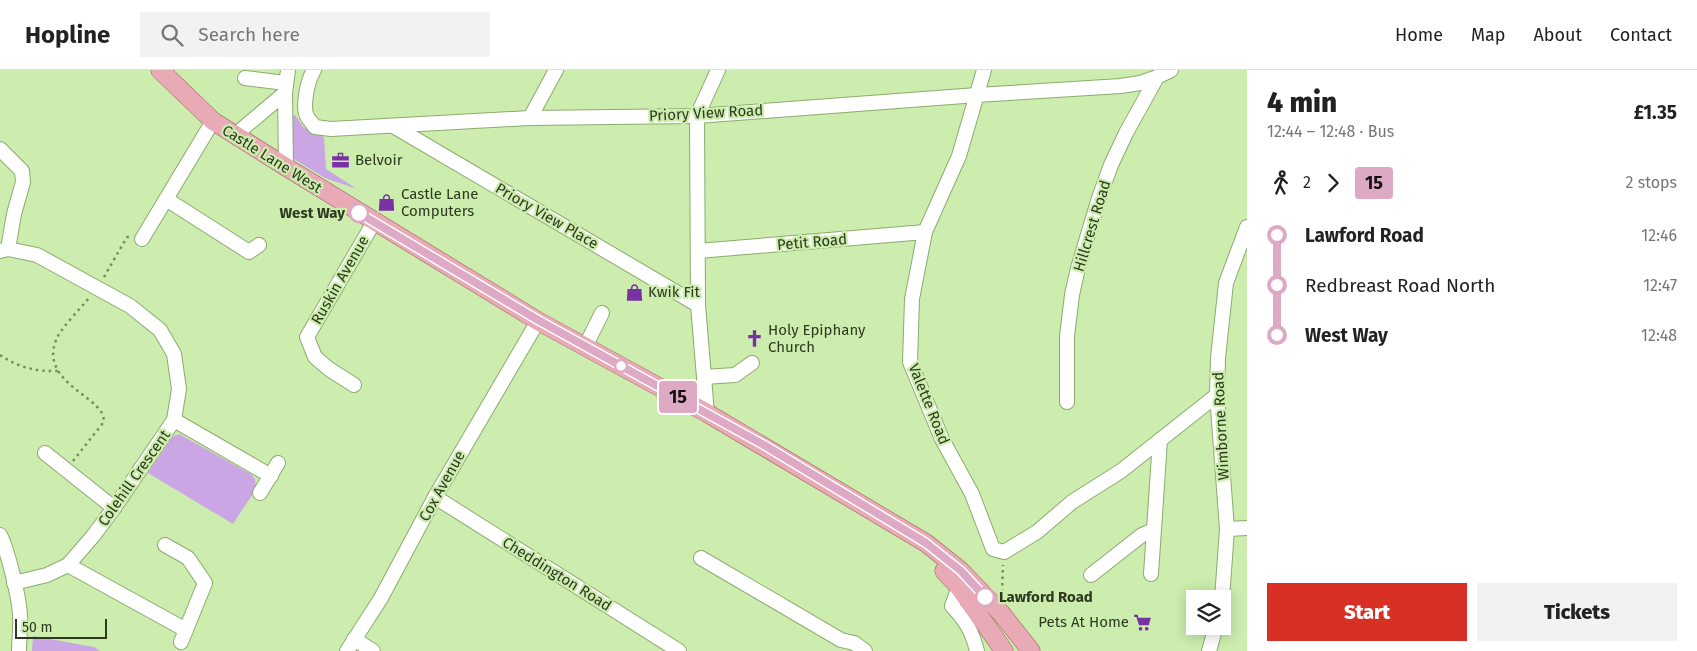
<!DOCTYPE html>
<meta charset="utf-8">
<style>
:root{--surface:#fff;--page:#f2f2f2;--text:#222;--muted:#767676;--line:#e0e0e0;--accent:#d93025}
body{margin:0;font-family:"Fira Sans",sans-serif;background:var(--page);color:var(--text);height:100vh;display:flex;flex-direction:column;font-size:19px;white-space:nowrap}
*{box-sizing:border-box;margin:0}
p{font-size:16px;color:var(--muted)}
.icon{flex:none;width:28px;height:28px;fill:none;stroke:currentColor;stroke-width:2;stroke-linecap:round;stroke-linejoin:round}
.map{position:relative;flex:1;overflow:hidden}
.sheet{display:flex;flex-direction:column;background:var(--surface);width:450px}
.sheet>*{flex:none}
.badge{padding:0 10px;border-radius:4px;font-size:18px;line-height:32px}
.controls{position:absolute;left:1186px;top:520px;display:grid;gap:10px}
.controls a{display:grid;place-items:center;width:45px;height:45px;border-radius:0px;background:var(--surface);box-shadow:0 2px 12px #0003;font-size:25px}
.scale{position:absolute;left:15px;bottom:12px;width:92px;box-sizing:border-box;padding-left:5px;border:2px solid #2d3a20;border-top:0;font-size:14px;line-height:18px;white-space:nowrap;color:#2d3a20;-webkit-text-stroke:4px #ccedad;paint-order:stroke}
.map>.badge{position:absolute;translate:-50% -50%;box-shadow:0 0 0 2px #fff}
.legs{display:flex;align-items:center;gap:8px;height:55px;padding:0 20px;font-size:16px}
.legs p{margin-inline-start:auto}
.summary{display:flex;align-items:center;justify-content:space-between;height:85px;padding:0 20px}
h1{font-size:28px;font-weight:800;line-height:38px}
.action{display:flex;gap:10px;margin-top:auto;padding:10px 20px}
.action a{flex:1;height:58px;border-radius:0px;background:var(--accent);color:#fff;font-size:20px;font-weight:800;line-height:58px;text-align:center}
.action a+a{background:var(--page);color:var(--text)}
ul{padding:0 20px;list-style:none}
li{display:flex;align-items:center;gap:18px;height:50px;font-size:19px}
li i{display:grid;place-items:center;width:8px;height:100%;margin:0 6px;background:currentColor}
li i::after{content:'';width:12px;height:12px;margin:-6px;border:4px solid;border-radius:50%;background:var(--surface)}
li p{margin-inline-start:auto}
li:first-child i{background:linear-gradient(#0000 50%,currentColor 0)}
li:last-child i{background:linear-gradient(currentColor 50%,#0000 0)}
header{display:flex;align-items:center;gap:30px;box-sizing:border-box;height:70px;padding:0 25px;background:var(--surface);border-bottom:1px solid var(--line)}
header strong{font-size:24px}
nav{display:flex;gap:28px;margin-inline-start:auto;font-size:18px}
.search{width:350px;height:45px;background:var(--page);display:flex;align-items:center;gap:12px;box-sizing:border-box;padding:0 18px;border-radius:0px;color:var(--muted);font-size:19px}
main{display:flex;flex:1;min-height:0}
.map>svg:first-child{display:block}
.green{fill:#caa6e4}
.lines{fill:none;stroke-linecap:round;stroke-linejoin:round}
.minor-casing{stroke:#8cab6e;stroke-width:16}
.major-casing{stroke:#9c5e61;stroke-width:19}
.path{stroke:#758c60;stroke-width:2.5;stroke-dasharray:2.5 4;stroke-linecap:butt}
.minor{stroke:#fff;stroke-width:14}
.major{stroke:#e8aab5;stroke-width:18}
.line-1-casing{stroke:#fff;stroke-width:11}
.line-1{stroke:#dea9c5;stroke-width:8}
.stop-1-dot{fill:#fff;stroke:#dea9c5;stroke-width:2.5}
.labels{text-anchor:middle;stroke-width:4.5;stroke-linejoin:round;paint-order:stroke}
.street-label{font-size:15px;fill:#2d3a20;stroke:#ccedad}
.poi-label{font-size:15px;fill:#2d3a20;stroke:#ccedad;text-anchor:start}
.stop-label{font-size:15px;font-weight:bold;fill:#2d3a20;stroke:#ccedad;text-anchor:end}
</style>
<header>
<strong>Hopline</strong>
<div class="search"><svg class="icon" aria-label="search" viewBox="0 0 24 24"><circle cx="10" cy="10" r="6"/><path d="M15 15l6 6"/></svg>Search here</div>
<nav><a>Home</a><a>Map</a><a>About</a><a>Contact</a></nav>
</header>
<main>
<div class="map">
<svg width="1247" height="581" viewBox="0 0 1247 581">
<rect width="100%" height="100%" fill="#ccedad"/>
<g class="green">
<polygon points="295,45 303,57 324,67 326,99 357,119 325,108 292,88 289,47"/>
<polygon points="179,364 251,404 255,409 256,419 233,454 148,403 172,367"/>
<polygon points="33,566 94,577 100,581 32,581"/>
</g>
<g class="lines">
<defs>
<g id="minor">
<path d="M314,0C308,9 303,33 306,44C307,48 312,53 315,57L331,59L530,48L697,46L977,25L1121,16L1140,13L1157,7"/>
<polyline points="984,0 959,86 925,162 912,229 910,292 942,369 972,424 993,479 1004,482 1037,462 1072,432 1121,401 1217,325"/>
<polyline points="245,8 286,13"/>
<polyline points="530,48 556,0"/>
<polyline points="395,57 698,235"/>
<polyline points="235,65 285,23"/>
<polyline points="0,79 22,101 23,112 14,144 8,179"/>
<polyline points="286,97 285,23 288,0"/>
<polyline points="166,129 249,182 259,175"/>
<polyline points="142,169 213,51"/>
<polyline points="0,181 8,179 37,185 130,236 160,260 174,284 179,319 174,350 114,438 93,466 68,495 47,505 14,513"/>
<polyline points="698,181 925,162"/>
<polyline points="585,277 602,243"/>
<polyline points="704,307 735,305 752,293"/>
<polyline points="354,315 329,299 315,287 307,267 374,152"/>
<polyline points="1067,332 1067,266 1072,225 1078,198 1099,128 1111,95 1126,63 1157,7 1171,0"/>
<polyline points="707,343 698,235 697,46 718,0"/>
<polyline points="174,350 271,406"/>
<polyline points="45,383 114,438"/>
<polyline points="260,423 278,393"/>
<polyline points="435,427 679,581"/>
<polyline points="1227,459 1247,458"/>
<path d="M0,465C8,481 19,527 20,545C21,557 19,569 19,581"/>
<polyline points="165,475 188,488 205,513 181,572"/>
<polyline points="701,488 841,570 854,573 865,581"/>
<polyline points="68,495 186,560"/>
<polyline points="1151,504 1160,370"/>
<polyline points="1091,505 1142,465 1153,460"/>
<path d="M959,517L952,536C966,551 972,561 977,581"/>
<polyline points="1222,529 1227,459 1217,325 1218,288 1226,213 1247,157"/>
<polyline points="354,569 373,581"/>
<polyline points="347,581 381,528 435,427 538,251"/>
<polyline points="1209,581 1216,556"/>
</g>
<g id="major">
<polyline points="160,0 213,51 286,97 538,251 707,343 926,473 961,501 1001,543 1031,581"/>
<polyline points="944,501 959,517 1004,581"/>
</g>
</defs>
<use href="#minor" class="minor-casing"/>
<use href="#major" class="major-casing"/>
<g class="path">
<polyline points="104,207 127,167 130,167"/>
<path d="M0,285C18,297 36,302 58,301"/>
<path d="M73,391L103,353C111,329 38,315 56,270C60,259 81,238 89,228"/>
<polyline points="1002,522 1003,495"/>
</g>
<use href="#minor" class="minor"/>
<use href="#major" class="major"/>
</g>
<g class="lines">
<defs>
<polyline id="line-1" points="359,143 538,250 764,375 926,473 961,501 985,527"/>
</defs>
<use href="#line-1" class="line-1-casing"/>
<use href="#line-1" class="line-1"/>
</g>
<defs>
<symbol id="office-bare" viewBox="-9 -9 18 18"><path d="M-6-3h4V-5.5h4V-3h4V5H-6ZM-1-4.5V-3h2v-1.5ZM-6 0V1H6V0Z" fill="#7a31a4" stroke="#ccedad" stroke-width="2.5" paint-order="stroke"/></symbol>
<symbol id="shop-bare" viewBox="-9 -9 18 18"><path d="M-5-2.5h2.3a2.7 3.5 0 0 1 5.4 0H5L5.5 6h-11ZM-1.5-2.5h3a1.5 2.3 0 0 0-3 0Z" fill="#7a31a4" stroke="#ccedad" stroke-width="2.5" paint-order="stroke"/></symbol>
<symbol id="church-bare" viewBox="-9 -9 18 18"><path d="M-1.2-6h2.4v3.5h3.3v2.4h-3.3V6h-2.4V-.1h-3.3v-2.4h3.3Z" fill="#7a31a4" stroke="#ccedad" stroke-width="2.5" paint-order="stroke"/></symbol>
<symbol id="supermarket-bare" viewBox="-9 -9 18 18"><path d="M-6-5.5h2.5l.6 2H6L4.5 2H-2.5L-4.4-4H-6ZM-1.5 3.2a1.3 1.3 0 1 0 .1 0ZM3 3.2a1.3 1.3 0 1 0 .1 0Z" fill="#7a31a4" stroke="#ccedad" stroke-width="2.5" paint-order="stroke"/></symbol>
</defs>
<g fill-rule="evenodd">
<use href="#office-bare" x="328" y="78" width="25" height="25"/>
<use href="#shop-bare" x="374" y="120" width="25" height="25"/>
<use href="#shop-bare" x="622" y="210" width="25" height="25"/>
<use href="#church-bare" x="742" y="256" width="25" height="25"/>
<use href="#supermarket-bare" x="1130" y="540" width="25" height="25"/>
</g>
<g class="stop-1-dot">
<circle cx="359" cy="143" r="9"/>
<circle cx="621" cy="296" r="6"/>
<circle cx="985" cy="527" r="9"/>
</g>
<g class="labels">
<g class="street-label">
<text transform="translate(706 43) rotate(-3)" y="5">Priory View Road</text>
<text transform="translate(272 89) rotate(32)" y="5">Castle Lane West</text>
<text transform="translate(547 146) rotate(30)" y="5">Priory View Place</text>
<text transform="translate(1092 156) rotate(-73)" y="5">Hillcrest Road</text>
<text transform="translate(812 172) rotate(-5)" y="5">Petit Road</text>
<text transform="translate(340 210) rotate(-60)" y="5">Ruskin Avenue</text>
<text transform="translate(929 334) rotate(68)" y="5">Valette Road</text>
<text transform="translate(1221 356) rotate(-93)" y="5">Wimborne Road</text>
<text transform="translate(134 408) rotate(-55)" y="5">Colehill Crescent</text>
<text transform="translate(442 416) rotate(-61)" y="5">Cox Avenue</text>
<text transform="translate(557 504) rotate(32)" y="5">Cheddington Road</text>
</g>
<g class="poi-label">
<text x="355" y="95">Belvoir</text>
<text x="401" y="129">Castle Lane<tspan x="401" dy="17">Computers</tspan></text>
<text x="648" y="227">Kwik Fit</text>
<text x="768" y="265">Holy Epiphany<tspan x="768" dy="17">Church</tspan></text>
<text x="1129" y="557" text-anchor="end">Pets At Home</text>
</g>
<g class="stop-label">
<text x="345" y="148">West Way</text>
<text x="999" y="532" text-anchor="start">Lawford Road</text>
</g>
</g>
</svg>
<div class="controls">
<a><svg class="icon" aria-label="layers" viewBox="0 0 24 24"><path d="M12 4l9 5-9 5-9-5zM3 14l9 5 9-5"/></svg></a>
</div>
<div class="scale">50 m</div>
<b class="badge" style="left:678px;top:327px;background:#dea9c5;color:#111">15</b>
</div>
<section class="sheet">
<div class="summary"><div><h1>4 min</h1><p>12:44 – 12:48 · Bus</p></div><b>£1.35</b></div>
<div class="legs"><svg class="icon" aria-label="walk" viewBox="0 0 24 24"><circle cx="13" cy="4" r="2"/><path d="M13 8l-2 6 4 7M11 14l-3 7M7 12l3-4h3l4 4"/></svg>2<svg class="icon" aria-label="forward" viewBox="0 0 24 24"><path d="M9 5l7 7-7 7"/></svg><b class="badge" style="background:#dea9c5;color:#111">15</b><p>2 stops</p></div>
<ul>
<li><i style="color:#dea9c5"></i><b>Lawford Road</b><p>12:46</p></li>
<li><i style="color:#dea9c5"></i><span>Redbreast Road North</span><p>12:47</p></li>
<li><i style="color:#dea9c5"></i><b>West Way</b><p>12:48</p></li>
</ul>
<div class="action"><a>Start</a><a>Tickets</a></div>
</section>
</main>
